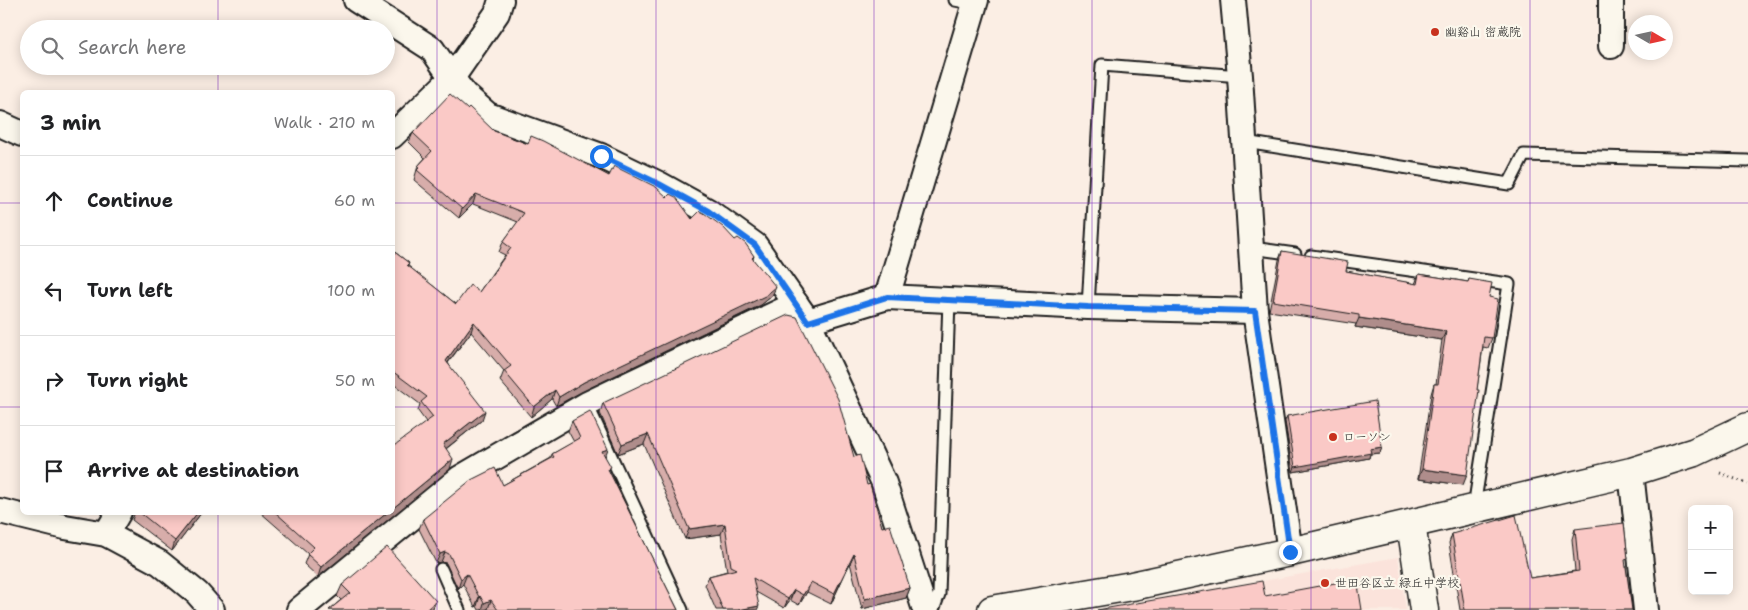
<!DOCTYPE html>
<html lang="en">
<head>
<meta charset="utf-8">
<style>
	:root { --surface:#fff; --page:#f6f6f6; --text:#202124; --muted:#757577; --line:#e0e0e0 }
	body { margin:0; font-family:"Shantell Sans","Klee One",sans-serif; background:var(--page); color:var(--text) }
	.controls { position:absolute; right:15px; bottom:15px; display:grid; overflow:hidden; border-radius:8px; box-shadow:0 2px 12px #0003 }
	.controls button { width:45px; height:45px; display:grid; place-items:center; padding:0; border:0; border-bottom:1px solid var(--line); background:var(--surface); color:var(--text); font:25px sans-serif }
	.compass { position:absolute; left:1628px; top:15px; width:45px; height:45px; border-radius:50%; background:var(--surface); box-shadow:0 2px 12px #0003; rotate:99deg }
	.stop { position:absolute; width:15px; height:15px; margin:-11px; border:4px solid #1a73e8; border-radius:50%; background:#fff }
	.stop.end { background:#1a73e8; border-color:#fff; box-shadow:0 1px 5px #0008 }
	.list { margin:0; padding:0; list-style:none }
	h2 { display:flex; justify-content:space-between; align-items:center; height:65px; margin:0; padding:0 20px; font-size:21px }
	h2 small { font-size:16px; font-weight:400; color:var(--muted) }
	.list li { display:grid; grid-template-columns:32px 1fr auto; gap:15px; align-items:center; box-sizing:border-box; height:90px; padding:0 20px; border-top:1px solid var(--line) }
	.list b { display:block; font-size:19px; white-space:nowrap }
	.list em { font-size:16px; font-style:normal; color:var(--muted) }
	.icon { flex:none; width:28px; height:28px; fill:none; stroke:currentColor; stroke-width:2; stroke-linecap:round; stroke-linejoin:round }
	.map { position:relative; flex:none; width:1748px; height:610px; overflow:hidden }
	.search { position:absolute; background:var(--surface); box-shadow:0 2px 12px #0003; left:20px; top:20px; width:375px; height:55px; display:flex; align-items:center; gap:12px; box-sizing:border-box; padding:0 18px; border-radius:28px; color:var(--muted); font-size:19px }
	.panel { position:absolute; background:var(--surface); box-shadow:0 2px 12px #0003; left:20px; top:90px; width:375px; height:425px; border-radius:8px }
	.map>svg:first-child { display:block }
	.built { fill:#fbe3db }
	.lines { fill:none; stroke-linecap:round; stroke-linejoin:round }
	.lane-casing { stroke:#1c1c1c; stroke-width:15 }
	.street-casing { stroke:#1c1c1c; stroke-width:28 }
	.secondary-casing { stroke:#1c1c1c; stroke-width:31 }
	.path { stroke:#1c1c1c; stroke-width:3; stroke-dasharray:1 4; stroke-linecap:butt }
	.lane { stroke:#fbf7ec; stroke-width:11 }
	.street { stroke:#fbf7ec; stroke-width:24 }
	.secondary { stroke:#fbf7ec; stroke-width:28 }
	.wall { fill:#d7adaa; stroke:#1c1c1c }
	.shaded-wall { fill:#af8d8b; stroke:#1c1c1c }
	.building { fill:#fac9c6; stroke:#1c1c1c }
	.route { stroke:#1a73e8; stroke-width:6 }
	.grid { fill:none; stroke:#7b2cbf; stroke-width:1; stroke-opacity:0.55 }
	.poi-dot { fill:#c8321e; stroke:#fbf7ec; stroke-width:2 }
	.labels { text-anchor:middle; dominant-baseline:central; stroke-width:4.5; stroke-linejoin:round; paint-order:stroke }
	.poi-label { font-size:12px; fill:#1c1c1c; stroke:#fbf7ec; text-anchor:start }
</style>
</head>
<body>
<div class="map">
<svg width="1748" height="610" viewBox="0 0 1748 610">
	<rect width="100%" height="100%" fill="#fbeee4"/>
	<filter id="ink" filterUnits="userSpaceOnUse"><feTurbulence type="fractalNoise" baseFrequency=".02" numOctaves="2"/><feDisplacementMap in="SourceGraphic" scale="10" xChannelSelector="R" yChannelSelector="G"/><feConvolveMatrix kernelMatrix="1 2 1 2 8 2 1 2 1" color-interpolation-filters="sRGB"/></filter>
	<g filter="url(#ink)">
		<path class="built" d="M1398,557L1406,610H1099Z"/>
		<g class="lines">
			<defs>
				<g id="lane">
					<path d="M955,0L975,4"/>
					<path d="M1245,142L1509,184L1524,155L1748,161"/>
					<path d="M1252,248L1295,254"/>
					<path d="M1311,256L1509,284L1474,507"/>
					<path d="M1088,307L1102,65L1240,76"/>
					<path d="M587,404L682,610"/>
					<path d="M441,569L459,610"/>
					<path d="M933,610L939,594L949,300"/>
				</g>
				<g id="street">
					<path d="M356,0L432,49L452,78L464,94L488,115L601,156L659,184L708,211L755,245L808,321L884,483L925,610"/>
					<path d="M1233,0L1240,76L1255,311L1290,552"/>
					<path d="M1611,0V46"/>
					<path d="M0,124L22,134"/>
					<path d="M392,136L452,78L497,13L501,0"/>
					<path d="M887,297L976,0"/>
					<path d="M808,321L887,297L1088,307L1255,311"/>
					<path d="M1631,472L1646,610"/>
					<path d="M0,511L65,527L106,534L160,563L197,593L212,610"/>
					<path d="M106,534L119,512"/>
					<path d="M299,610L460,478L587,404L796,304"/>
				</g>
				<g id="secondary">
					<path d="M1411,524L1424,610"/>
					<path d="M992,610L1132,586L1290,552L1631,472L1695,452L1748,427"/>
				</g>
			</defs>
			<use href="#lane" class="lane-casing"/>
			<use href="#street" class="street-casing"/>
			<use href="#secondary" class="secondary-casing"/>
			<path class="path" d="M1720,473L1748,484"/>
			<use href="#lane" class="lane"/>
			<use href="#street" class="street"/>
			<use href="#secondary" class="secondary"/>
		</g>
		<g class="wall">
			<path d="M467,109L494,131L609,176L667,197L692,219L735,240L754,256L753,259L772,296L761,305L581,392L556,406L552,399L531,417L500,381L504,371L471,332L448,363L482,420L446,449L450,469L318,577L304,564L308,554L260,512H392L426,422L418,411L420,404L392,383V250L409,263L408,266L456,304L479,292L505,255L499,252L503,242L518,222L473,204L459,218L414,180L418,166L425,158L409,142L413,133Z"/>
			<path d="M1282,251L1346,271L1415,284L1419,274L1468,282L1469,279L1489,297L1492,338L1488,348L1483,347L1463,485L1418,479L1431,394L1434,384H1436L1442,340L1355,327L1356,324L1269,311L1279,260Z"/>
			<path d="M603,403L854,457L867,485L882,527L910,588L906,598L862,609L850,563L831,604L807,592L799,605L790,600L784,608L756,592L757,610H716L705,585L709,576L727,571L721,534L685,539L644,444L618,454L600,413Z"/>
			<path d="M1287,416L1382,447L1380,453L1370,454L1369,458L1293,472L1285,421Z"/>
			<path d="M572,421L605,456L609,472L678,610H488V609L479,610L477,606L475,607L463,584L458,589L446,563L441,562L436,563L419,529L423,519L503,485L551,458L552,454L574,442L568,431Z"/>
			<path d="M135,512H202L172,551L132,520Z"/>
			<path d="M1575,529L1626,566L1632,610H1460L1449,543L1452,534L1530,578L1575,571L1572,539Z"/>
			<path d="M342,585L436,601L432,610H329L341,600L337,596Z"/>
		</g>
		<g class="shaded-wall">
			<path d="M476,194L473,204L459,218L462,209Z"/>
			<path d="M776,287L772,296L761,305L581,392L556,406L559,397L584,382Z"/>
			<path d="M1359,318L1446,331L1442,340L1355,327Z"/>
			<path d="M474,322L471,332L442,370L446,361Z"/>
			<path d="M555,390L552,399L531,417L534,407Z"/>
			<path d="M485,411L482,420L439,454L443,444Z"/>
			<path d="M648,434L644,444L618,454L622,444Z"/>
			<path d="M1382,447L1380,453L1370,454L1369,458L1293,472L1295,467L1370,449Z"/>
			<path d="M608,449L604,459L602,451Z"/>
			<path d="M453,459L450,469L318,577L321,567L388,512H392V509Z"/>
			<path d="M1422,469L1467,475L1463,485L1418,479Z"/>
			<path d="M198,512H202L172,551L175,541Z"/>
			<path d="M725,524L721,534L685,539L689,529Z"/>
			<path d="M445,552L441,562L436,563L440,554Z"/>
			<path d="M854,554L850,563L831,604L834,594Z"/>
			<path d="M467,574L463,584L458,589L461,579Z"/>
			<path d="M811,582L807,592L799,605L803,595Z"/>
			<path d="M910,588L906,598L862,609L865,599Z"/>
			<path d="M794,590L790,600L784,608L788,599Z"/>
			<path d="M480,596L477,606L475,607L479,597Z"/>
			<path d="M491,600L488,609L482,610L484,603Z"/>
			<path d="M436,601L432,610H426Z"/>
			<path d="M759,606L757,610H738Z"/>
		</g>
		<g class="building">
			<path d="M450,94L467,109L469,107L494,131L528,144L531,136L543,141L609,176L614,166L656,187L667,197L670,194L676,197L692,219L700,211L704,213L723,227L735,240L738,238L745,243L754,256L752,258L776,287L765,296L584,382L559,397L555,390L534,407L504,371L511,366L474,322L446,361L485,411L443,444L453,459L392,509V447L433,417L421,402L427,397L392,371V250L409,263L407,265L456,304L470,285L479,292L511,248L503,242L524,213L476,194L462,209L417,170L420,167L418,166L432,151L413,133Z"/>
			<path d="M1282,251L1348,262L1346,271L1417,284L1419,274L1468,282L1469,279L1492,283L1489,297L1498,299L1492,338L1484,337L1477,390H1479L1467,475L1422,469L1434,384H1438L1446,331L1359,318V315L1273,301Z"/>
			<path d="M788,315L797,317L838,399L854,457L860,455L867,485L870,484L882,527L890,525L910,588L865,599L854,554L834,594L811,582L803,595L794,590L788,599L753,578L759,606L738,610H723L709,576L737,569L731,566L725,524L689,529L648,434L622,444L603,403Z"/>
			<path d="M1375,401L1382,447L1370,449L1371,453L1295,467L1287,416Z"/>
			<path d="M590,411L608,449L602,451L611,467L608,469L678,610H498L491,600L484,603L480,596L479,597L467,574L461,579L449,554L445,552L440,554L423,519L471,480L495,468L503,485L554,457L552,454L580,438L572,421Z"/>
			<path d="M139,512H198L175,541Z"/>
			<path d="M275,512H388L321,567L307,554L314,547Z"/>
			<path d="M1516,515L1530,578L1579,571L1575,529L1624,523L1628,559L1625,560L1632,610H1465L1452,534Z"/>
			<path d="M387,547L436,601L426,610H329L350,593L342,585Z"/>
			<path d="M1357,579L1362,610H1097L1262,581L1265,596Z"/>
		</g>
	</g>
	<g class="lines" filter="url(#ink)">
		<path class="route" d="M601,156L659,184L708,211L755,245L808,322L887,297L1088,307L1255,311L1290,552"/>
	</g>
	<path class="grid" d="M218,0V29M437,0V610M656,0V610M874,0V610M1092,0V610M1311,0V610M1530,0V610M218,66V92M0,203H22M392,203H1748M0,407H22M392,407H1748M218,512V610"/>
	<g class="poi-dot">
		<circle cx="1435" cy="32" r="5"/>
		<circle cx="1333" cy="437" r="5"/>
		<circle cx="1325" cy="583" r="5"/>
	</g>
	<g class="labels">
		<g class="poi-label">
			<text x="1445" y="32">幽谿山 密蔵院</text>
			<text x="1343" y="437">ローソン</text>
			<text x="1335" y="583">世田谷区立 緑丘中学校</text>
		</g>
	</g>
</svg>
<div class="controls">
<button>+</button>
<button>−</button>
</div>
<svg class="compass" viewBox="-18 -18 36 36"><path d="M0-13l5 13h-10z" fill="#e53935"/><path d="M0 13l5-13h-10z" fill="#757577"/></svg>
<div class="stop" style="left:601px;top:156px"></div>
<div class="stop end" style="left:1290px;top:552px"></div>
<div class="search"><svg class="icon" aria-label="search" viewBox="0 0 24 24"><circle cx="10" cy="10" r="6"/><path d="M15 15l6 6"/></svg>Search here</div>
<section class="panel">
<h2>3 min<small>Walk · 210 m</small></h2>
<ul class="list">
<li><svg class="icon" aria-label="ahead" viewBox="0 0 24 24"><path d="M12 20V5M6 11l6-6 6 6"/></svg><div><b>Continue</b></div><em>60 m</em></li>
<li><svg class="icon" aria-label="left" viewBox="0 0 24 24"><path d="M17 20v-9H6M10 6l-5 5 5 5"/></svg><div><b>Turn left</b></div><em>100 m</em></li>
<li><svg class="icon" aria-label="right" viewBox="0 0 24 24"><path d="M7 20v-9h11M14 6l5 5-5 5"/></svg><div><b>Turn right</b></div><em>50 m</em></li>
<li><svg class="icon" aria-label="arrive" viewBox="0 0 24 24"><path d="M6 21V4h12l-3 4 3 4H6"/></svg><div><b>Arrive at destination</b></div></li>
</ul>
</section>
</div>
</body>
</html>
